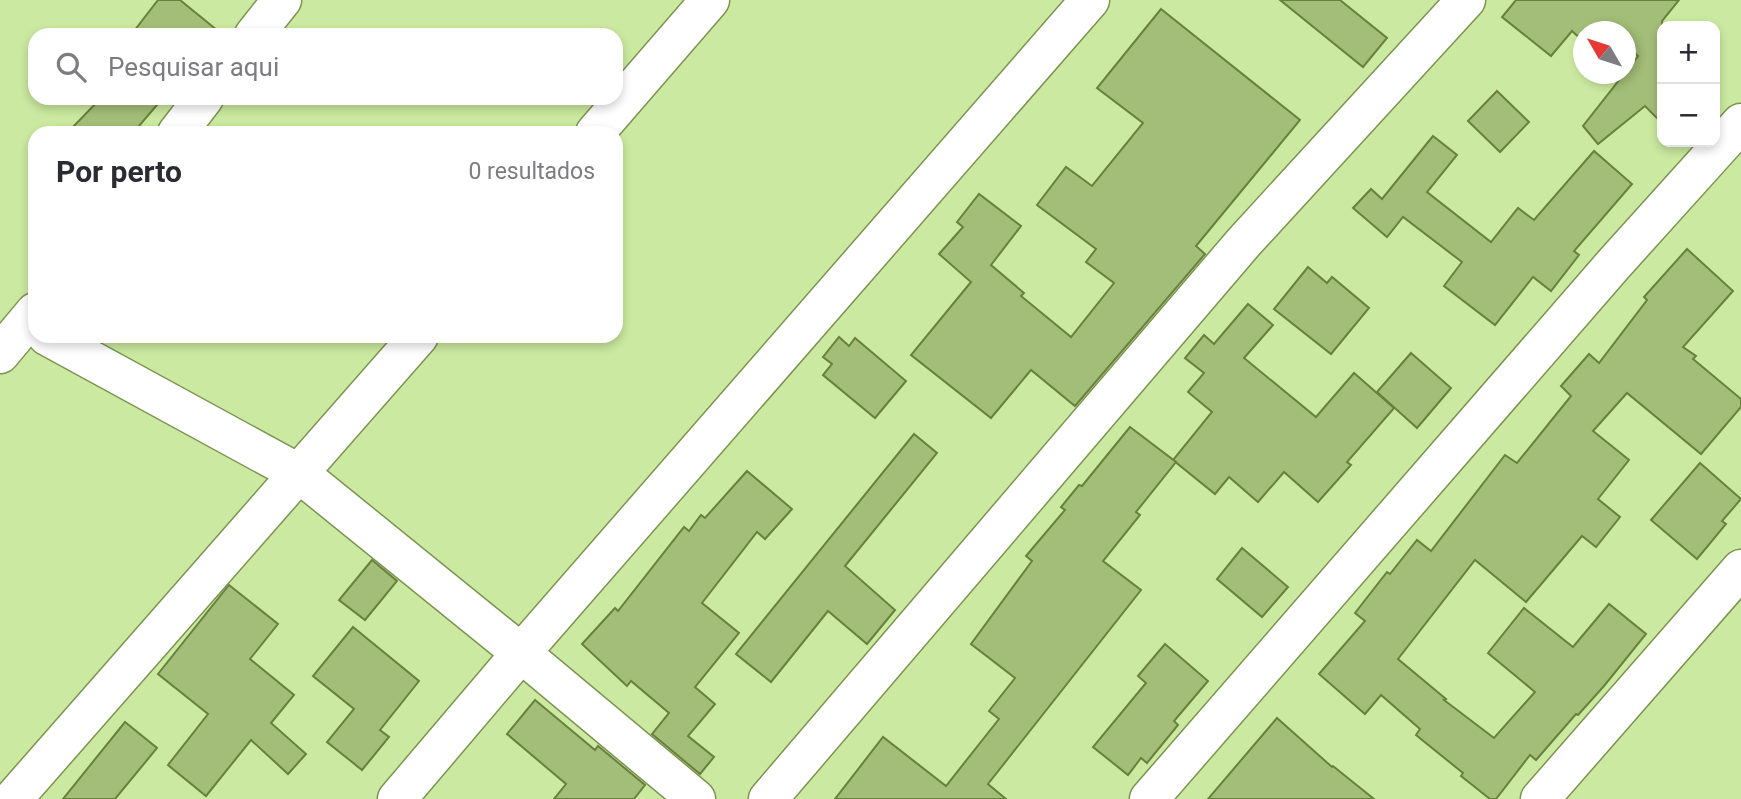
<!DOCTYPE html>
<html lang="pt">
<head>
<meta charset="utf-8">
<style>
	:root { --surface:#fff; --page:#f2f2f3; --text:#2b2b33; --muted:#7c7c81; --line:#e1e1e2 }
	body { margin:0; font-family:Roboto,sans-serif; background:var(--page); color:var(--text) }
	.controls { position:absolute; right:21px; top:21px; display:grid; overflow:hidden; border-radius:14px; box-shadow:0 4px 10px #0003 }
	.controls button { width:63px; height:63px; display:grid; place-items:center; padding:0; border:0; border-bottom:2px solid var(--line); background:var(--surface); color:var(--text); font:35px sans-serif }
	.compass { position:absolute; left:1573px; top:21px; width:63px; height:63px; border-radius:50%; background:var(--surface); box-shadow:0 4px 10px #0003; rotate:309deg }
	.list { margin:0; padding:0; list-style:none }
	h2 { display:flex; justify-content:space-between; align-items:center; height:91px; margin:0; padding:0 28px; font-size:30px }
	h2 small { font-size:23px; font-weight:400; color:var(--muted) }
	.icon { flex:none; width:38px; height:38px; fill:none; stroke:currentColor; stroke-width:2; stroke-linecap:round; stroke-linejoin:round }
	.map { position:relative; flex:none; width:1741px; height:799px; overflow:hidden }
	.search { position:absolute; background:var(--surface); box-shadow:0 4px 10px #0003; left:28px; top:28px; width:595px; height:77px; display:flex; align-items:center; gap:18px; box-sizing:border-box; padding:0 24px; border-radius:21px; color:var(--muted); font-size:26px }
	.panel { position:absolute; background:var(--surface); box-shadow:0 4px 10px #0003; left:28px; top:126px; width:595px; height:217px; border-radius:21px }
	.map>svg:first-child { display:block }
	.building { fill:#a3be78; stroke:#68813d; stroke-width:2 }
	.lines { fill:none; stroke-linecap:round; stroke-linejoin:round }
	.minor-casing { stroke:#7b9550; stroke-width:41 }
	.minor { stroke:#fff; stroke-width:38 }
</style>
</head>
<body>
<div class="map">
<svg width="1741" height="799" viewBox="0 0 1741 799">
	<rect width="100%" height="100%" fill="#cbe9a0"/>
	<g class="building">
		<path d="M158,0H180L223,35H131Z"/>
		<path d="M1280,0H1340L1387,38L1363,67Z"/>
		<path d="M1516,0H1679L1662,21V123L1645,106L1598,144L1583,126L1638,56L1626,45V32H1584V42L1572,31L1551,56L1502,17Z"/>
		<path d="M1161,9L1300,120L1196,246L1205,254L1075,406L1031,370L991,418L911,355L971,282L939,254L963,227L957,222L979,194L1021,226L991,265L1024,293L1021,296L1071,337L1114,283L1086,262L1096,249L1037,205L1066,167L1092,186L1143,123L1097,88Z"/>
		<path d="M1497,91L1529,122L1500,152L1468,121Z"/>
		<path d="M101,98H163L133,133H67Z"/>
		<path d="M1433,136L1457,155L1427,192L1491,242L1518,208L1534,220L1594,151L1632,184L1574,251L1579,255L1551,291L1533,277L1495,325L1444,286L1462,262L1403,217L1387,237L1353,208L1371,189L1382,199Z"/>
		<path d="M1687,249L1733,291L1683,347L1696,356L1693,359L1741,399V407L1701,454L1627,393L1593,431L1629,460L1598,499L1620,517L1596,547L1582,536L1526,602L1475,560L1398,659L1446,699L1444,700L1494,738L1535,692L1488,653L1524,608L1573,647L1609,604L1646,634L1604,686L1578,715L1576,714L1536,760L1530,755L1496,799H1490L1461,776L1463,773L1416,735L1420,729L1381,695L1365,714L1319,674L1365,621L1355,613L1387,572L1390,574L1417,540L1431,551L1505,455L1517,463L1571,396L1561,386L1589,354L1599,363L1647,300L1644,297Z"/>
		<path d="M1308,267L1327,283L1332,277L1369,308L1331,354L1274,309Z"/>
		<path d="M1248,304L1273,325L1244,358L1316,417L1354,373L1394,408L1347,462L1351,465L1318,502L1284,472L1258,502L1229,477L1215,494L1173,460L1212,412L1188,392L1204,373L1185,358L1204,335L1214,344Z"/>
		<path d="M839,337L849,346L855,338L906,381L875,418L823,375L832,364L823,357Z"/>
		<path d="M1411,353L1451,388L1417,428L1377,392Z"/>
		<path d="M1130,427L1176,462L1136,512L1140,515L1103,561L1141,590L988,784L1006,799H835L883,737L946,786L999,719L989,711L1015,678L971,644L1032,561L1026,556L1065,510L1061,507L1079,485L1082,486Z"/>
		<path d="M914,434L937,453L845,566L895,610L867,644L828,611L771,682L736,654Z"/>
		<path d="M1700,463L1741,499L1722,521L1726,524L1697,559L1651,520Z"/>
		<path d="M747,471L792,509L765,539L757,532L702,603L739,633L695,687L715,704L688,736L714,757L700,774L652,734L669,713L631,681L627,686L582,644L615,608L618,611L684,527L689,531L701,515L705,518Z"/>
		<path d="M1242,548L1288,587L1262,617L1217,579Z"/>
		<path d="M372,560L397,581L365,620L339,600Z"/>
		<path d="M229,585L278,624L250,659L294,695L271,723L306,754L288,774L251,740L206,796L168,765L208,714L158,674Z"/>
		<path d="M353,627L419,681L380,730L389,737L362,770L327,742L354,709L313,676Z"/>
		<path d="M1165,644L1208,681L1174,721L1178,725L1147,763L1141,758L1128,775L1093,747L1146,683L1138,676Z"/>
		<path d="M535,700L595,750L598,746L645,785L634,799H554L566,784L507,734Z"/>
		<path d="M1277,718L1332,767L1333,766L1374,799H1208Z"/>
		<path d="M125,722L157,748L115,799H63Z"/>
	</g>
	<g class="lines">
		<defs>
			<g id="minor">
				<path d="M254,35L282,0"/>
				<path d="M177,133L204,98"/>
				<path d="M595,133L710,0"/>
				<path d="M47,336L300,474L521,653L696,799"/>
				<path d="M0,354L35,312"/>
				<path d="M13,799L419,336"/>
				<path d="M397,799L521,653L1090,0"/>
				<path d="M768,799L1244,242L1466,0"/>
				<path d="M1149,799L1613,265L1741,123"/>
				<path d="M1540,799L1741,569"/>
			</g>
		</defs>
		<use href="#minor" class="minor-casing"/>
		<use href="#minor" class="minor"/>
	</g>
</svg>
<div class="controls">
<button>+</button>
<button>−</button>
</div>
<svg class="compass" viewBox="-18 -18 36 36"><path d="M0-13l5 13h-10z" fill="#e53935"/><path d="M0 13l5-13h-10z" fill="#7c7c81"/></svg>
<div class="search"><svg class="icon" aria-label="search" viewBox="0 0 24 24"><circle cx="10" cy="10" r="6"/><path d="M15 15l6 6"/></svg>Pesquisar aqui</div>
<section class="panel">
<h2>Por perto<small>0 resultados</small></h2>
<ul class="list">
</ul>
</section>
</div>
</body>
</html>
